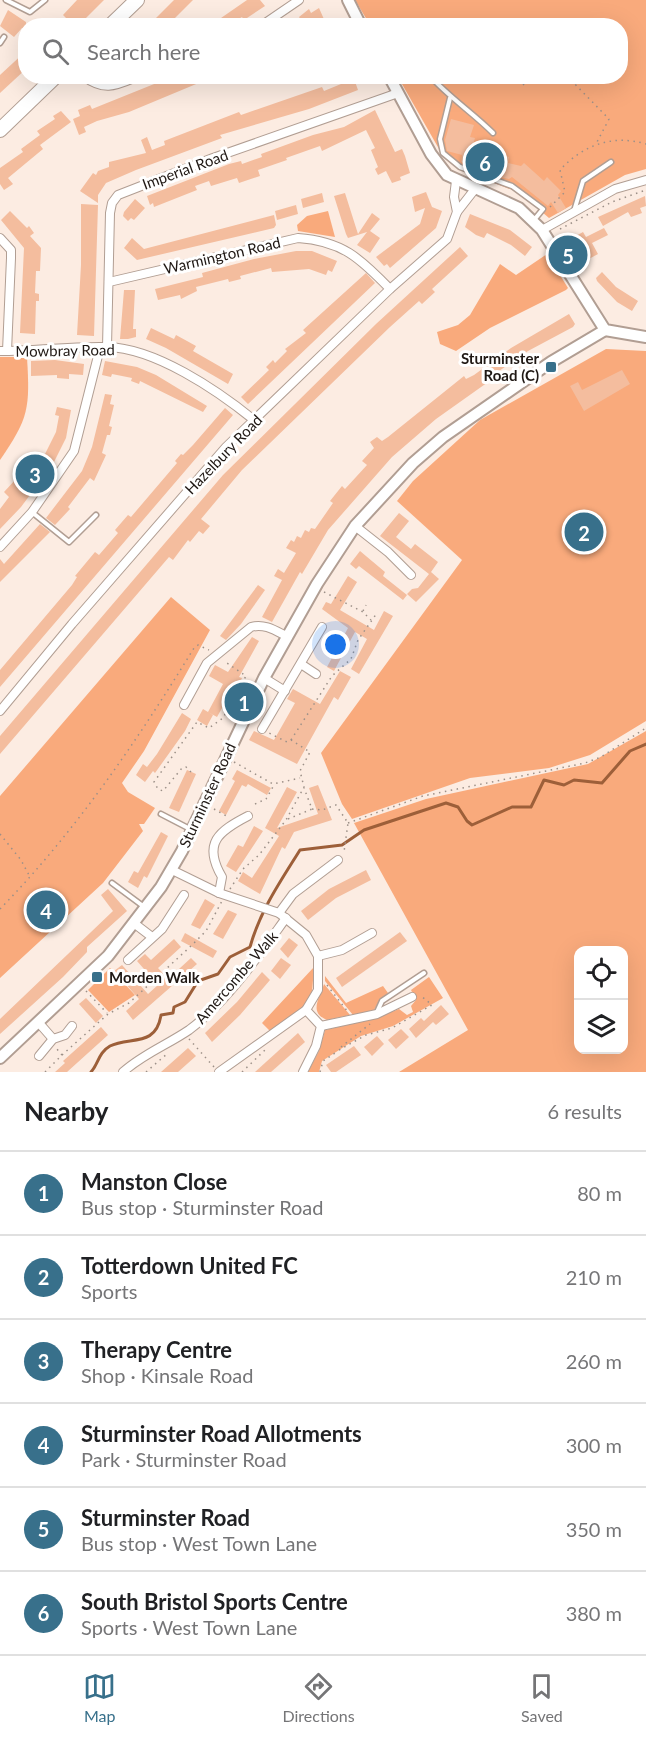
<!DOCTYPE html>
<html lang="en">
<head>
<meta charset="utf-8">
<style>
	:root { --surface:#fff; --page:#f2f2f2; --text:#202124; --muted:#757577; --line:#e0e0e0; --accent:#38708b }
	body { margin:0; font-family:Lato,sans-serif; background:var(--page); color:var(--text) }
	.controls { position:absolute; right:18px; bottom:18px; display:grid; overflow:hidden; border-radius:12px; box-shadow:0 6px 24px #0002 }
	.controls button { width:54px; height:54px; display:grid; place-items:center; padding:0; border:0; border-bottom:2px solid var(--line); background:var(--surface); color:var(--text); font:30px sans-serif }
	.you { position:absolute; left:336px; top:645px; width:21px; height:21px; margin:-15px; border:4px solid #fff; border-radius:50%; background:#1a73e8; box-shadow:0 0 0 9px #1a73e833 }
	.badge { display:grid; place-items:center; width:39px; height:39px; border-radius:50%; background:var(--accent); color:#fff; font-size:20px; font-weight:700 }
	.pin { position:absolute; translate:-50% -50%; border:3px solid #fff; box-shadow:0 2px 6px #0006 }
	.list { margin:0; padding:0; list-style:none }
	h2 { display:flex; justify-content:space-between; align-items:center; height:78px; margin:0; padding:0 24px; font-size:26px }
	h2 small { font-size:20px; font-weight:400; color:var(--muted) }
	.list li { display:grid; grid-template-columns:39px 1fr auto; gap:18px; align-items:center; box-sizing:border-box; height:84px; padding:0 24px; border-top:2px solid var(--line) }
	.list b { display:block; font-size:22px; white-space:nowrap }
	.list p { margin:0; font-size:20px; white-space:nowrap; color:var(--muted) }
	.list em { font-size:20px; font-style:normal; color:var(--muted) }
	.icon { flex:none; width:33px; height:33px; fill:none; stroke:currentColor; stroke-width:2; stroke-linecap:round; stroke-linejoin:round }
	.map { position:relative; flex:none; width:646px; height:1072px; overflow:hidden }
	.search { position:absolute; background:var(--surface); box-shadow:0 6px 24px #0002; left:18px; right:18px; top:18px; height:66px; display:flex; align-items:center; gap:15px; box-sizing:border-box; padding:0 21px; border-radius:24px; color:var(--muted); font-size:22px }
	.sheet { height:582px; background:var(--surface) }
	nav { display:flex; justify-content:space-around; align-items:center; box-sizing:border-box; height:84px; border-top:2px solid var(--line); background:var(--surface); font-size:16px; color:var(--muted) }
	nav a { display:grid; justify-items:center; gap:3px }
	nav .on { color:var(--accent) }
	.map>svg:first-child { display:block }
	.green { fill:#f9aa7c; fill-rule:evenodd }
	.lines { fill:none; stroke-linecap:round; stroke-linejoin:round }
	.stream { stroke:#9d5f39; stroke-width:3 }
	.building { fill:#f4bd9e }
	.lane-casing { stroke:#b19e93; stroke-width:7 }
	.street-casing { stroke:#b19e93; stroke-width:10 }
	.secondary-casing { stroke:#b19e93; stroke-width:14 }
	.highway-casing { stroke:#b19e93; stroke-width:16 }
	.path { stroke:#9c9088; stroke-width:1.5; stroke-dasharray:1.5 4.5; stroke-linecap:butt }
	.lane { stroke:#fff; stroke-width:4 }
	.street { stroke:#fff; stroke-width:8 }
	.secondary { stroke:#fff; stroke-width:10 }
	.highway { stroke:#fff; stroke-width:14 }
	.poi-dot { fill:#38708b; stroke:#fff; stroke-width:2 }
	.labels { text-anchor:middle; dominant-baseline:central; stroke-width:6; stroke-linejoin:round; paint-order:stroke }
	.street-label { font-size:15px; fill:#1f1814; stroke:#fff }
	.poi-label { font-size:15px; font-weight:bold; fill:#1f1814; stroke:#fff; text-anchor:end }
</style>
</head>
<body>
<div class="map">
<svg width="646" height="1072" viewBox="0 0 646 1072">
	<rect width="100%" height="100%" fill="#fcece2"/>
	<g class="green">
		<path d="M355,0H646V169L625,175L549,218L520,193L458,169L443,156L398,77L620,76V26L370,25Z"/>
		<path d="M328,211L335,237L298,231L297,225L307,216Z"/>
		<path d="M547,254L568,288L566,290L490,328L456,351L440,344L437,332L458,325L470,315L500,264L516,275Z"/>
		<path d="M606,349L646,351V721L590,755L549,768L470,778L352,819L342,804L321,753L462,560L397,501L413,481L480,420Z"/>
		<path d="M0,357H27C30,408 29,418 0,460Z"/>
		<path d="M171,597L210,630L144,751L122,783L128,792L155,808L144,824H139L143,831L103,883L0,978V796Z"/>
		<path d="M646,731V1072H399L468,1030L354,823L426,799L588,764ZM578,951H624V1050H578Z"/>
		<path d="M314,967L312,993L304,1006L305,1008L271,1032L262,1023Z"/>
		<path d="M110,968L135,995L109,1012L88,990Z"/>
		<path d="M325,976L346,1003L383,986L388,993L379,1001L374,1010L353,1015L325,981Z"/>
		<path d="M429,977L443,998L393,1026L361,1036L322,1061L319,1072H308L319,1051L325,1030L376,1018L399,1009L407,1015L413,1012L411,1006L416,1000L411,990Z"/>
		<path d="M324,984L350,1015L327,1020C308,1012 320,998 324,984Z"/>
	</g>
	<g class="lines">
		<path class="stream" d="M91,1072C99,1063 98,1053 110,1046C129,1036 156,1048 161,1015L173,1013L174,1007L185,1002L198,981L218,974L230,957L250,947C260,911 280,882 300,850L342,845L364,830L446,803L458,807L467,821L472,825L512,807H531L544,780L564,785L574,780L602,783L630,751L646,744"/>
	</g>
	<g class="building">
		<path d="M77,0H104L78,26H60L67,19L63,15Z"/>
		<path d="M174,0H193L171,22L176,26H148Z"/>
		<path d="M247,0H260L265,6L244,20L242,17L227,26L221,18Z"/>
		<path d="M319,8L327,26H305L299,17L309,9L311,13Z"/>
		<path d="M8,10L26,22V31L22,28L14,37L0,26Z"/>
		<path d="M26,51V69L0,93V75Z"/>
		<path d="M174,76L213,77L129,112L97,121L84,127L86,132L79,135L73,119L80,116L78,110L90,105L92,109Z"/>
		<path d="M338,76H353L358,90L309,109L220,135L222,138L136,170L106,183L98,195V203L80,191L93,173L96,175L98,171L109,167V162L146,153L141,140L147,137L152,150L165,145L164,141L239,112L241,115L322,87L324,91L341,84Z"/>
		<path d="M375,110L395,152L402,149L405,156L410,173L400,177L401,180L392,183L386,171L378,175L375,169L378,167L371,150L375,148L366,130L322,151L320,146L286,158L287,160L258,170L260,176L239,183L237,178L211,186L209,181L195,186L197,190L154,207L153,203L150,205L147,196L229,164L241,161L242,164L262,157L261,154L313,135L344,127Z"/>
		<path d="M61,111L71,122L40,145L43,149L8,178L13,184L4,190L0,184V168L23,152L21,149L40,135L37,131L55,119L53,116Z"/>
		<path d="M451,119L474,125L470,137L475,138L473,145L499,150L498,154L509,157L508,163L521,166L524,163L544,181L547,177L561,191L558,195L566,208L558,213L551,202L548,206L512,177L509,179L495,176L461,162L462,155L447,151L445,140Z"/>
		<path d="M426,192L432,207L442,211L436,228L390,268L387,264L384,266L376,257L420,224L425,208L415,212L412,197Z"/>
		<path d="M322,193L324,202L303,208L301,199Z"/>
		<path d="M345,193L358,234L372,213L380,219L370,231L380,238L370,253L357,245L367,232L348,238L346,234L334,196Z"/>
		<path d="M645,196L646,206L640,208L642,213L631,217L628,212L603,226L598,217Z"/>
		<path d="M135,199L145,208L134,220L131,218L128,221L123,216L124,212Z"/>
		<path d="M81,204L98,205L94,336L77,335L81,265Z"/>
		<path d="M296,205L298,214L277,220L275,211Z"/>
		<path d="M10,211L27,228L29,226L34,233L30,236L41,248L40,271H36L35,293L39,294V301H36L35,334L20,333L24,248L1,220Z"/>
		<path d="M470,214L510,230L532,247L525,256L511,245L487,233L484,238L476,235L465,227Z"/>
		<path d="M274,215L276,225L274,228L137,260L124,248L132,238L144,249Z"/>
		<path d="M604,228L608,235L592,243L598,254L587,260L574,237L583,232L586,237Z"/>
		<path d="M460,247L468,256L432,289L435,292L422,304L419,301L390,327L242,470L201,519L210,526L203,534L199,531L190,542L188,540L173,560L169,557L0,754V736L223,475L376,324Z"/>
		<path d="M296,251H312L337,261L332,272L328,270L326,275L309,269L272,272L271,268L240,276L241,279L229,282L228,279L196,287L197,291L181,299L180,295L158,300L155,289L203,277L202,273L254,259Z"/>
		<path d="M602,272L616,287L638,301L632,311L617,302L597,281L596,278Z"/>
		<path d="M366,273L375,283L248,404L241,397L269,370L266,367L273,360L275,363L287,351L285,349L306,333L303,330Z"/>
		<path d="M124,290H135L133,329H136V337L128,339H120Z"/>
		<path d="M569,314L575,324L573,327L528,351L499,371L498,375L436,419L392,457L328,530L302,574L300,572L272,622L262,617L282,580L274,576L278,569L284,573L296,553L286,548L291,540L294,542L297,536L301,538L305,530L309,532L311,528L315,529L333,503L330,501L342,486L345,489L367,465L362,461L374,448L370,442L377,437L382,441L388,437L464,376L466,379L474,375L511,348Z"/>
		<path d="M151,328L174,339L176,335L187,341L196,346L193,351L233,374L228,384L166,348L146,339Z"/>
		<path d="M55,360L84,364L83,375L69,374V379L57,378V375L31,376V361Z"/>
		<path d="M105,361L137,367L156,375L207,406L203,412L140,381L139,384L131,381L132,378L112,374L111,377L102,375Z"/>
		<path d="M622,370L630,384L584,411L570,386L578,382L582,390Z"/>
		<path d="M105,394L112,395L110,404L114,405L109,426L112,427L110,435H107L102,453L106,455L94,481L90,478L68,507L70,509L55,525L46,518L82,471L92,447Z"/>
		<path d="M57,407L71,410L66,438L53,464L21,507L0,529V509L9,497L4,492L29,465L34,470L43,458L56,432L59,416L55,415Z"/>
		<path d="M225,408L233,415L0,687V670L72,585L77,577L75,576L95,552L99,555L118,533L115,530L128,515L131,517L177,463L175,461L181,454L183,455L193,445Z"/>
		<path d="M399,513L409,521L396,537L411,549L415,544L438,562L431,572L439,579L416,602L407,594L412,589L418,588L429,574L380,536Z"/>
		<path d="M40,524L50,532L0,582V559L4,564Z"/>
		<path d="M360,551L385,572L383,576L407,595L403,600L359,566L356,569L350,564Z"/>
		<path d="M348,576L357,582L340,610L374,630L384,611L393,616L359,674L351,669L367,639L355,632L334,671L327,667L348,628L322,609L326,602L331,604Z"/>
		<path d="M258,585L265,590L241,624L226,640L220,636Z"/>
		<path d="M252,637L259,641L239,677L242,678L238,687L235,685L217,717L208,712L213,715L207,726L197,720L203,709L208,712L223,684L209,676L215,665L228,672Z"/>
		<path d="M340,671L351,677L338,700L334,697L297,764L249,740L254,731L274,740L295,703L287,699L293,689L320,704Z"/>
		<path d="M182,713L191,719L185,731L155,773L153,771L145,782L136,775L143,764L147,767L157,754Z"/>
		<path d="M187,770L196,774L179,812L169,808Z"/>
		<path d="M237,770L271,788L267,795L248,784L246,787L242,785L226,815L219,811L235,781L232,779Z"/>
		<path d="M318,785L332,820L294,832L285,849L282,847L260,894L238,881L243,872L252,878L279,836L265,828L287,787L297,792L277,828L318,814L309,788Z"/>
		<path d="M254,826L263,831L236,872L226,866L238,845L243,847Z"/>
		<path d="M161,832L168,836L147,878L144,876L138,888L128,882L134,871L138,873Z"/>
		<path d="M366,870L371,880L336,898L308,920L301,911L329,889Z"/>
		<path d="M108,889L127,911L87,947V952L63,977L0,1034V1019L113,911L101,895Z"/>
		<path d="M205,899L215,905L200,929L191,925Z"/>
		<path d="M228,910L237,914L223,939L213,934Z"/>
		<path d="M400,932L407,941L342,987L336,978Z"/>
		<path d="M185,933L217,951L213,958L181,941Z"/>
		<path d="M289,938L298,945L288,958L280,949Z"/>
		<path d="M174,939L181,947L158,968L168,979L191,958L197,964L133,1020L126,1011L139,999L114,971L122,965L148,994L158,985L137,961L145,954L151,960Z"/>
		<path d="M281,958L291,965L280,979L271,971Z"/>
		<path d="M262,972L270,980L240,1015L212,1042L205,1033L237,1002Z"/>
		<path d="M86,998L103,1016L96,1023L79,1004Z"/>
		<path d="M441,1005L449,1014L436,1025L433,1022L416,1038L409,1029L421,1018L424,1021Z"/>
		<path d="M101,1027L108,1035L67,1072H55L65,1063L63,1061Z"/>
		<path d="M401,1029L409,1037L396,1049L388,1040Z"/>
		<path d="M298,1033L305,1042L271,1072H255Z"/>
		<path d="M377,1036L384,1044L372,1056L364,1047Z"/>
		<path d="M354,1046L361,1055L336,1072H331L326,1065Z"/>
		<path d="M188,1048L196,1056L178,1072H161Z"/>
	</g>
	<g class="lines">
		<defs>
			<g id="lane">
				<path d="M6,0L30,12L45,0"/>
				<path d="M0,43L4,37"/>
				<path d="M430,76C450,98 473,113 493,133"/>
				<path d="M450,98L440,139L443,153L460,167L512,186L543,209L534,220"/>
				<path d="M574,211L583,181L611,162"/>
				<path d="M33,513L69,542L96,515"/>
				<path d="M161,814L190,829"/>
				<path d="M112,883L143,906"/>
				<path d="M377,1012L382,1001L424,973"/>
			</g>
			<g id="street">
				<path d="M261,26L299,0"/>
				<path d="M83,76C105,92 115,86 139,76"/>
				<path d="M457,212L475,189"/>
				<path d="M542,230L615,189L646,180"/>
				<path d="M0,238L11,250V258L7,351"/>
				<path d="M109,282L298,238C342,241 360,258 390,289"/>
				<path d="M107,347L110,213L112,203L118,195L213,158L398,93"/>
				<path d="M0,351C35,351 71,346 107,347C155,348 217,390 254,420"/>
				<path d="M355,526L388,552L411,575"/>
				<path d="M0,547L32,512L74,451L100,348"/>
				<path d="M301,664L316,674"/>
				<path d="M264,678L285,691"/>
				<path d="M184,705L207,663L251,627C265,623 276,631 288,637"/>
				<path d="M0,711L72,624L226,447L390,289L447,239L457,212L454,197L456,181"/>
				<path d="M262,729L322,627"/>
				<path d="M172,870L219,893L279,913L306,935L318,956V990L306,1010L219,1072"/>
				<path d="M219,893L222,877C202,843 219,831 248,816"/>
				<path d="M279,913L293,894L338,860"/>
				<path d="M135,924L152,937"/>
				<path d="M318,956L342,950L372,933"/>
				<path d="M128,960L162,929L184,895"/>
				<path d="M39,1023L53,1039"/>
				<path d="M321,1026L377,1014L412,997"/>
				<path d="M39,1056L53,1039L65,1035L72,1026"/>
				<path d="M123,1072C143,1054 167,1045 189,1030C226,1003 259,955 286,918"/>
				<path d="M303,1072L316,1046L321,1026L306,1010"/>
			</g>
			<g id="secondary">
				<path d="M348,0L361,26"/>
				<path d="M389,76L431,154L447,175L519,208L542,230L605,330L646,337"/>
				<path d="M0,1058L108,956L161,887L182,851L264,678L317,584L355,526L413,463L443,437L551,362L605,330"/>
			</g>
			<g id="highway">
				<path d="M110,26L137,0"/>
				<path d="M0,130L56,76"/>
			</g>
		</defs>
		<use href="#lane" class="lane-casing"/>
		<use href="#street" class="street-casing"/>
		<use href="#secondary" class="secondary-casing"/>
		<use href="#highway" class="highway-casing"/>
		<g class="path">
			<path d="M521,20L525,26"/>
			<path d="M514,26L521,18"/>
			<path d="M567,76L609,119L596,144"/>
			<path d="M523,85L533,76"/>
			<path d="M550,207L565,192L560,170C583,145 613,134 646,144"/>
			<path d="M560,229L612,202L646,190"/>
			<path d="M324,592L363,612L371,620"/>
			<path d="M363,611L366,605"/>
			<path d="M291,740L332,676L351,659L358,640L377,613"/>
			<path d="M234,762L273,784L300,778"/>
			<path d="M191,772L186,767L182,768L163,791L158,789L154,782L197,722L209,728L223,718L246,676L224,661"/>
			<path d="M255,804L266,799L274,785"/>
			<path d="M214,809L228,817"/>
			<path d="M312,809L322,810L336,805L348,823L344,852"/>
			<path d="M288,819L312,809L304,788"/>
			<path d="M348,823L423,796L585,763L601,757L646,728"/>
			<path d="M0,834L21,860L30,877"/>
			<path d="M230,889L243,869L259,855L286,820L304,787L300,771L310,752L291,740L287,742L269,733"/>
			<path d="M0,909C76,831 137,741 194,648L198,645L209,650"/>
			<path d="M327,985L348,1012"/>
			<path d="M86,991L107,1013"/>
			<path d="M189,1039L214,1067"/>
			<path d="M341,1047L370,1024"/>
			<path d="M339,1050L366,1035L392,1028L432,1005L420,995"/>
			<path d="M62,1055L108,1014L129,1003L191,946L206,931L222,901"/>
			<path d="M45,1072L62,1055L56,1048"/>
			<path d="M146,1072L168,1053"/>
			<path d="M242,1072L265,1050"/>
			<path d="M320,1072L323,1061L338,1051"/>
		</g>
		<use href="#lane" class="lane"/>
		<use href="#street" class="street"/>
		<use href="#secondary" class="secondary"/>
		<use href="#highway" class="highway"/>
	</g>
	<g class="poi-dot">
		<rect x="545" y="361" width="12" height="12" rx="3"/>
		<rect x="91" y="971" width="12" height="12" rx="3"/>
	</g>
	<g class="labels">
		<g class="street-label">
			<text transform="translate(185 169) rotate(-20)">Imperial Road</text>
			<text transform="translate(222 255) rotate(-13)">Warmington Road</text>
			<text transform="translate(65 350) rotate(-1)">Mowbray Road</text>
			<text transform="translate(223 454) rotate(-46)">Hazelbury Road</text>
			<text transform="translate(207 795) rotate(-65)">Sturminster Road</text>
			<text transform="translate(236 977) rotate(-49)">Amercombe Walk</text>
		</g>
		<g class="poi-label">
			<text x="539" y="358">Sturminster<tspan x="539" dy="17">Road (C)</tspan></text>
			<text x="109" y="977" text-anchor="start">Morden Walk</text>
		</g>
	</g>
</svg>
<div class="controls">
<button><svg class="icon" aria-label="locate" viewBox="0 0 24 24"><circle cx="12" cy="12" r="6"/><path d="M12 2v4M12 18v4M2 12h4M18 12h4"/></svg></button>
<button><svg class="icon" aria-label="layers" viewBox="0 0 24 24"><path d="M12 4l9 5-9 5-9-5zM3 14l9 5 9-5"/></svg></button>
</div>
<div class="you"></div>
<div class="pin badge" style="left:244px;top:702px">1</div>
<div class="pin badge" style="left:584px;top:532px">2</div>
<div class="pin badge" style="left:35px;top:474px">3</div>
<div class="pin badge" style="left:46px;top:910px">4</div>
<div class="pin badge" style="left:568px;top:255px">5</div>
<div class="pin badge" style="left:485px;top:162px">6</div>
<div class="search"><svg class="icon" aria-label="search" viewBox="0 0 24 24"><circle cx="10" cy="10" r="6"/><path d="M15 15l6 6"/></svg>Search here</div>
</div>
<section class="sheet">
<h2>Nearby<small>6 results</small></h2>
<ul class="list">
<li><span class="badge">1</span><div><b>Manston Close</b><p>Bus stop · Sturminster Road</p></div><em>80 m</em></li>
<li><span class="badge">2</span><div><b>Totterdown United FC</b><p>Sports</p></div><em>210 m</em></li>
<li><span class="badge">3</span><div><b>Therapy Centre</b><p>Shop · Kinsale Road</p></div><em>260 m</em></li>
<li><span class="badge">4</span><div><b>Sturminster Road Allotments</b><p>Park · Sturminster Road</p></div><em>300 m</em></li>
<li><span class="badge">5</span><div><b>Sturminster Road</b><p>Bus stop · West Town Lane</p></div><em>350 m</em></li>
<li><span class="badge">6</span><div><b>South Bristol Sports Centre</b><p>Sports · West Town Lane</p></div><em>380 m</em></li>
</ul>
</section>
<nav>
<a class="on"><svg class="icon" aria-label="map" viewBox="0 0 24 24"><path d="M3 6l6-2 6 2 6-2v14l-6 2-6-2-6 2zM9 4v14M15 6v14"/></svg>Map</a>
<a><svg class="icon" aria-label="directions" viewBox="0 0 24 24"><path d="M12 3l9 9-9 9-9-9zM9 14v-3h6M13 9l2 2-2 2"/></svg>Directions</a>
<a><svg class="icon" aria-label="saved" viewBox="0 0 24 24"><path d="M7 4h10v16l-5-4-5 4z"/></svg>Saved</a>
</nav>
</body>
</html>
